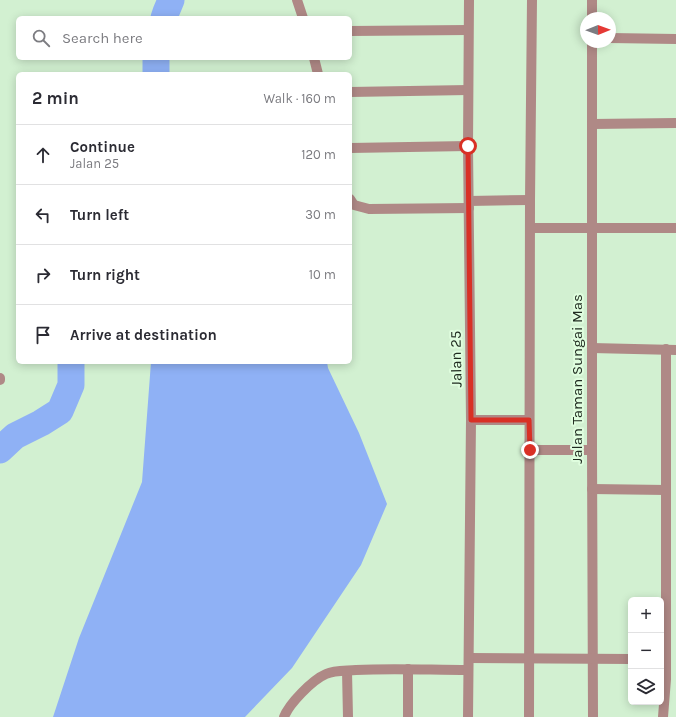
<!DOCTYPE html>
<html lang="en">
<head>
<meta charset="utf-8">
<style>
	:root { --surface:#fff; --page:#f7f7f7; --text:#2b2b33; --muted:#7c7c81; --line:#e1e1e2 }
	body { margin:0; font-family:Karla,sans-serif; background:var(--page); color:var(--text) }
	.controls { position:absolute; right:12px; bottom:12px; display:grid; overflow:hidden; border-radius:6px; box-shadow:0 2px 10px #0003 }
	.controls button { width:36px; height:36px; display:grid; place-items:center; padding:0; border:0; border-bottom:1px solid var(--line); background:var(--surface); color:var(--text); font:20px sans-serif }
	.compass { position:absolute; left:580px; top:12px; width:36px; height:36px; border-radius:50%; background:var(--surface); box-shadow:0 2px 10px #0003; rotate:89deg }
	.stop { position:absolute; width:12px; height:12px; margin:-9px; border:3px solid #d93025; border-radius:50%; background:#fff }
	.stop.end { background:#d93025; border-color:#fff; box-shadow:0 1px 4px #0008 }
	.list { margin:0; padding:0; list-style:none }
	h2 { display:flex; justify-content:space-between; align-items:center; height:52px; margin:0; padding:0 16px; font-size:17px }
	h2 small { font-size:13px; font-weight:400; color:var(--muted) }
	.list li { display:grid; grid-template-columns:26px 1fr auto; gap:12px; align-items:center; box-sizing:border-box; height:60px; padding:0 16px; border-top:1px solid var(--line) }
	.list b { display:block; font-size:15px; white-space:nowrap }
	.list p { margin:0; font-size:13px; white-space:nowrap; color:var(--muted) }
	.list em { font-size:13px; font-style:normal; color:var(--muted) }
	.icon { flex:none; width:22px; height:22px; fill:none; stroke:currentColor; stroke-width:2; stroke-linecap:round; stroke-linejoin:round }
	.map { position:relative; flex:none; width:676px; height:717px; overflow:hidden }
	.search { position:absolute; background:var(--surface); box-shadow:0 2px 10px #0003; left:16px; top:16px; width:336px; height:44px; display:flex; align-items:center; gap:10px; box-sizing:border-box; padding:0 14px; border-radius:6px; color:var(--muted); font-size:15px }
	.panel { position:absolute; background:var(--surface); box-shadow:0 2px 10px #0003; left:16px; top:72px; width:336px; height:292px; border-radius:6px }
	.map>svg:first-child { display:block }
	.water { fill:#8fb1f5 }
	.lines { fill:none; stroke-linecap:round; stroke-linejoin:round }
	.river { stroke:#8fb1f5; stroke-width:27 }
	.minor { stroke:#af8986; stroke-width:10 }
	.route { stroke:#d93025; stroke-width:5 }
	.labels { text-anchor:middle; dominant-baseline:central; stroke-width:4; stroke-linejoin:round; paint-order:stroke }
	.street-label { font-size:15px; fill:#202c20; stroke:#dffdde }
</style>
</head>
<body>
<div class="map">
<svg width="676" height="717" viewBox="0 0 676 717">
	<rect width="100%" height="100%" fill="#d2f0d1"/>
	<path class="water" d="M151,362H327L328,368L359,433L387,504L361,565L292,668L245,717H53L79,638L142,482Z"/>
	<g class="lines">
		<g class="river">
			<path d="M164,18L166,12L171,0"/>
			<path d="M156,58V74"/>
			<path d="M0,450L15,436L41,423L60,411L71,385V362"/>
		</g>
		<g class="minor">
			<path d="M297,0L303,18"/>
			<path d="M592,18V0"/>
			<path d="M350,31L468,30"/>
			<path d="M610,38L676,39"/>
			<path d="M592,42V450L593,717"/>
			<path d="M314,58L318,74"/>
			<path d="M350,92L468,90"/>
			<path d="M592,124L676,123"/>
			<path d="M350,148L468,146"/>
			<path d="M350,199L354,205L369,209L469,208"/>
			<path d="M469,201L530,200"/>
			<path d="M530,228H676"/>
			<path d="M592,348L676,350"/>
			<path d="M0,378V380"/>
			<path d="M471,420H529"/>
			<path d="M530,450H592"/>
			<path d="M592,489L666,490"/>
			<path d="M469,658L631,659"/>
			<path d="M408,669V717"/>
			<path d="M347,671L348,717"/>
			<path d="M284,717C289,704 312,680 326,674C335,670 346,671 356,670C393,668 431,670 468,670"/>
			<path d="M468,717L471,420L468,146L469,0"/>
			<path d="M529,717L530,200L532,0"/>
			<path d="M663,717L666,679V349"/>
		</g>
	</g>
	<g class="lines">
		<path class="route" d="M468,146L471,420H529L530,450"/>
	</g>
	<g class="labels">
		<g class="street-label">
			<text transform="translate(456 359) rotate(-91)">Jalan 25</text>
			<text transform="translate(577 379) rotate(-90)">Jalan Taman Sungai Mas</text>
		</g>
	</g>
</svg>
<div class="controls">
<button>+</button>
<button>−</button>
<button><svg class="icon" aria-label="layers" viewBox="0 0 24 24"><path d="M12 4l9 5-9 5-9-5zM3 14l9 5 9-5"/></svg></button>
</div>
<svg class="compass" viewBox="-18 -18 36 36"><path d="M0-13l5 13h-10z" fill="#e53935"/><path d="M0 13l5-13h-10z" fill="#7c7c81"/></svg>
<div class="stop" style="left:468px;top:146px"></div>
<div class="stop end" style="left:530px;top:450px"></div>
<div class="search"><svg class="icon" aria-label="search" viewBox="0 0 24 24"><circle cx="10" cy="10" r="6"/><path d="M15 15l6 6"/></svg>Search here</div>
<section class="panel">
<h2>2 min<small>Walk · 160 m</small></h2>
<ul class="list">
<li><svg class="icon" aria-label="ahead" viewBox="0 0 24 24"><path d="M12 20V5M6 11l6-6 6 6"/></svg><div><b>Continue</b><p>Jalan 25</p></div><em>120 m</em></li>
<li><svg class="icon" aria-label="left" viewBox="0 0 24 24"><path d="M17 20v-9H6M10 6l-5 5 5 5"/></svg><div><b>Turn left</b></div><em>30 m</em></li>
<li><svg class="icon" aria-label="right" viewBox="0 0 24 24"><path d="M7 20v-9h11M14 6l5 5-5 5"/></svg><div><b>Turn right</b></div><em>10 m</em></li>
<li><svg class="icon" aria-label="arrive" viewBox="0 0 24 24"><path d="M6 21V4h12l-3 4 3 4H6"/></svg><div><b>Arrive at destination</b></div></li>
</ul>
</section>
</div>
</body>
</html>
